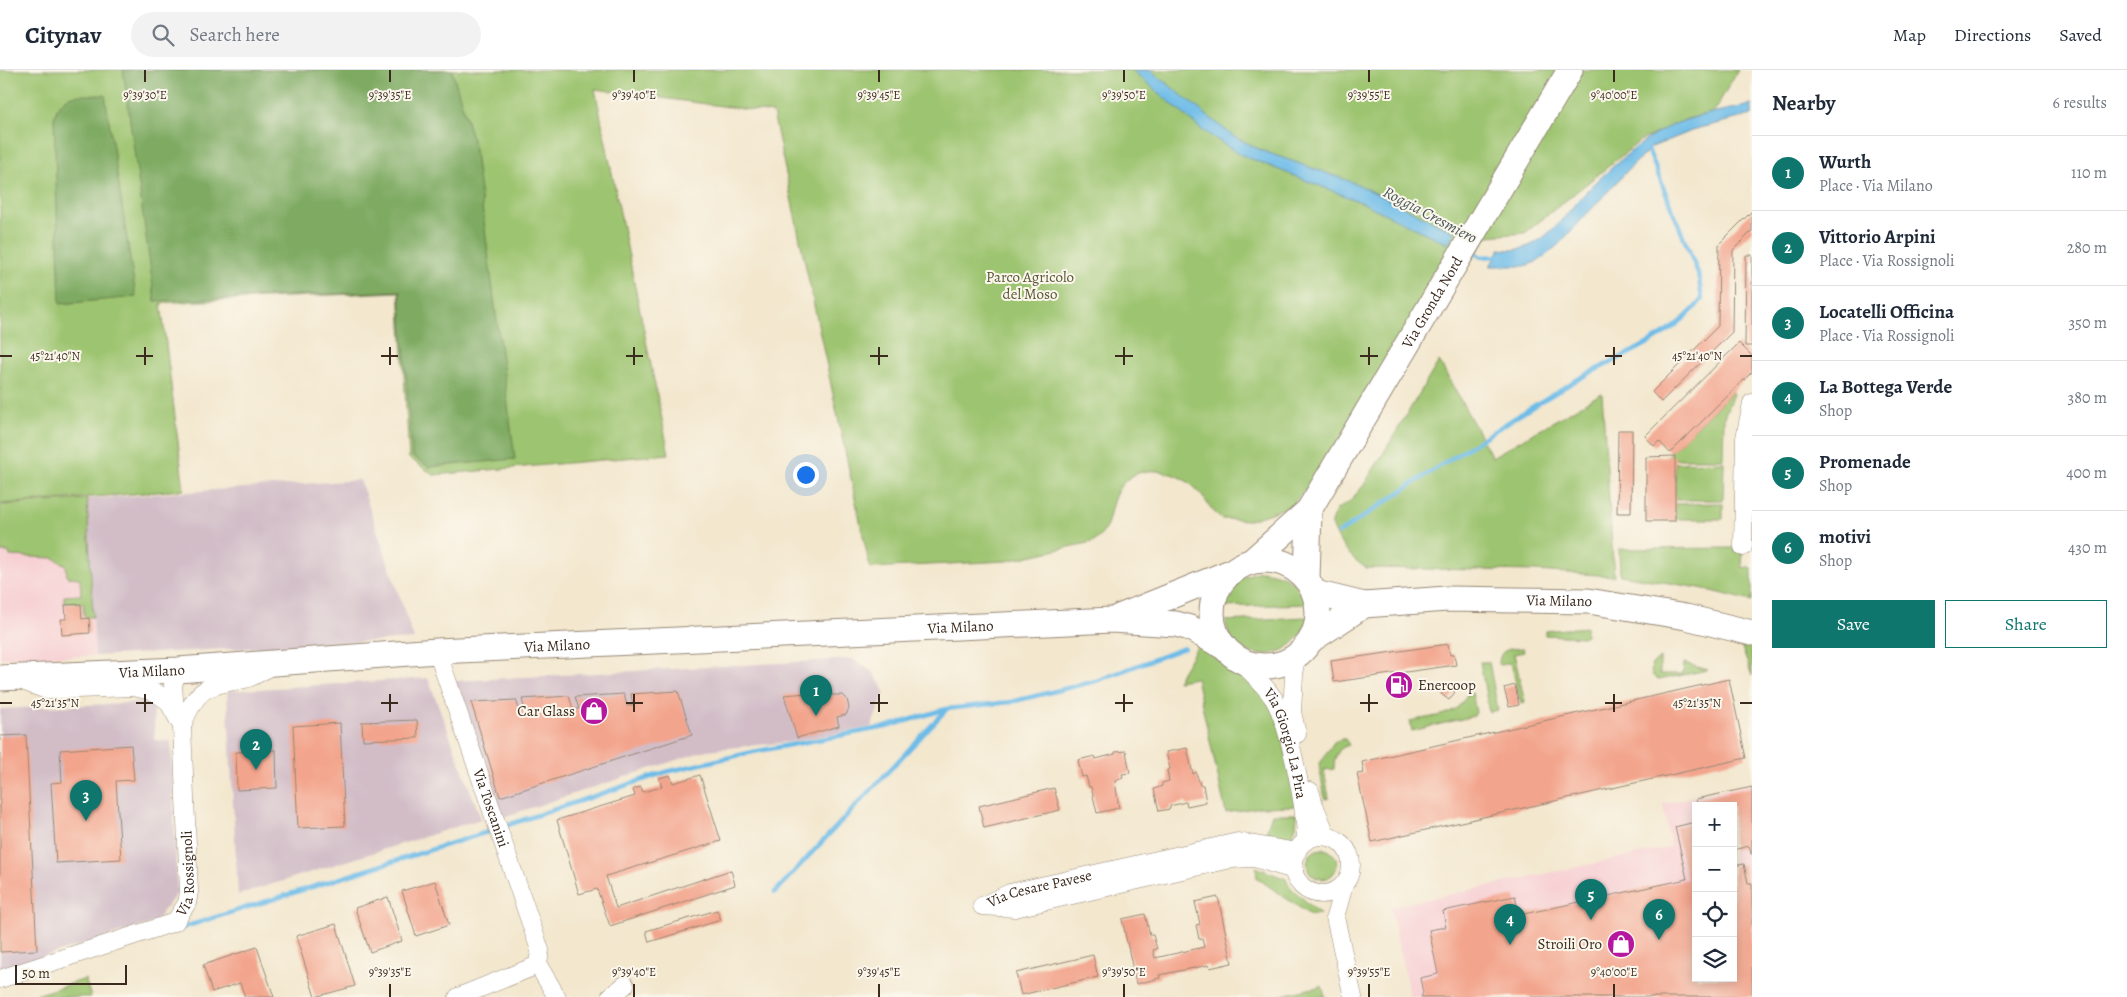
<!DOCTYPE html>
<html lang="en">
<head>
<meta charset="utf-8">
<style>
	:root { --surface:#fff; --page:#f2f2f3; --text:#1f2937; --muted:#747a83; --line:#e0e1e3; --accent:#0f766e }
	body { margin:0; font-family:Alegreya,serif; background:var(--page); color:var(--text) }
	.controls { position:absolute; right:15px; bottom:15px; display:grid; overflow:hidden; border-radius:0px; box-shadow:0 2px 12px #0003 }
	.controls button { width:45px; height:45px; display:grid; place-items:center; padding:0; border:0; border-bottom:1px solid var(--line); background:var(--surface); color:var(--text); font:25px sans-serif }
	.scale { position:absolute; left:15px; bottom:12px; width:112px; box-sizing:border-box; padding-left:5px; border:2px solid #3b2a1e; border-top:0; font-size:14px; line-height:18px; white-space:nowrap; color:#3b2a1e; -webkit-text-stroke:4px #fbf7ec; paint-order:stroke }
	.you { position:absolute; left:805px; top:404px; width:18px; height:18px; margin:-12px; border:4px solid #fff; border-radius:50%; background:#1a73e8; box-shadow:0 0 0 8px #1a73e833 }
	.badge { display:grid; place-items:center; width:32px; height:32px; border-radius:50%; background:var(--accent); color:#fff; font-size:16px; font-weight:700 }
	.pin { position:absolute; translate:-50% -41px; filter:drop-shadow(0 1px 2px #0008) }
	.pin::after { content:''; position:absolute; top:26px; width:18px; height:15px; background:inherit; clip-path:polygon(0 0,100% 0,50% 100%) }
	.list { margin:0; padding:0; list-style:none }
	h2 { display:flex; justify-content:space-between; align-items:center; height:65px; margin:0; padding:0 20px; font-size:21px }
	h2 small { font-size:16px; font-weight:400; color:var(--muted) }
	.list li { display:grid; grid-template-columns:32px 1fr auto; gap:15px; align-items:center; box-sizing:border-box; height:75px; padding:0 20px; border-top:1px solid var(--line) }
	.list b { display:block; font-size:19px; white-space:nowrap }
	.list p { margin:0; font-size:16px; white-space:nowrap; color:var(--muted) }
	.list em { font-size:16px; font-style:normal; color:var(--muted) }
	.actions { display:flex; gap:10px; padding:15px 20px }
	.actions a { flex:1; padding:11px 0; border:1px solid var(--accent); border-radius:0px; text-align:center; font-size:18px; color:var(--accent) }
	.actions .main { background:var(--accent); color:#fff }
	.icon { flex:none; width:28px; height:28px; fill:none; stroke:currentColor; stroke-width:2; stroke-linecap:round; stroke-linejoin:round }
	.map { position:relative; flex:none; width:1752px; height:927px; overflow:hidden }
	header { display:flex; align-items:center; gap:30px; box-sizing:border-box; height:70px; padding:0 25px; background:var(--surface); border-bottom:1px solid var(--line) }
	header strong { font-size:24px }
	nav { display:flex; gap:28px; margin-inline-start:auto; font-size:18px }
	.search { width:350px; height:45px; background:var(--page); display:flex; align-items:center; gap:12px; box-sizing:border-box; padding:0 18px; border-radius:28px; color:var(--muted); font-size:19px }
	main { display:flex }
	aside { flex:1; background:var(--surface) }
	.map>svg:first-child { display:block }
	.built { fill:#f7cfd3; fill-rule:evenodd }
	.industrial { fill:#d2bdc7 }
	.green { fill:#9dc470; stroke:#6c7747 }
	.forest { fill:#7eaa62; stroke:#5c6a40 }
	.water { fill:#6dbce8; stroke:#547383 }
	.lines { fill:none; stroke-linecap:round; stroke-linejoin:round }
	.stream { stroke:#6dbce8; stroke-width:4.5 }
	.building { fill:#f3a48c }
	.minor-casing { stroke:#978876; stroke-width:19 }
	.secondary-casing { stroke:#978876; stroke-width:27 }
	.minor { stroke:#fff; stroke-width:18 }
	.secondary { stroke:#fff; stroke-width:25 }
	.ticks { fill:none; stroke:#3b2a1e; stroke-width:2 }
	.labels { text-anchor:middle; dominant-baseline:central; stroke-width:4; stroke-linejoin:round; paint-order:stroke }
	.park-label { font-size:15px; fill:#585837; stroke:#fbf7ec }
	.street-label { font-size:15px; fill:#3b2a1e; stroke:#fbf7ec }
	.poi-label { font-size:15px; fill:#3b2a1e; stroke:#fbf7ec; text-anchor:end }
	.water-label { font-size:16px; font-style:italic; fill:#4a565b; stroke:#fbf7ec }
	.ticks-label { font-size:12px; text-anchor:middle; fill:#3b2a1e; stroke:#fbf7ec; stroke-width:4; stroke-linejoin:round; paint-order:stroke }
</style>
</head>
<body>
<header>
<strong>Citynav</strong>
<div class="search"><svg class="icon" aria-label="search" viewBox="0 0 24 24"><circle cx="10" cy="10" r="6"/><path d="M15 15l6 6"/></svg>Search here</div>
<nav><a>Map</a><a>Directions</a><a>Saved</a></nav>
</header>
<main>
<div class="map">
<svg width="1752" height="927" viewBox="0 0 1752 927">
	<rect width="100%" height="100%" fill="#fbf7ec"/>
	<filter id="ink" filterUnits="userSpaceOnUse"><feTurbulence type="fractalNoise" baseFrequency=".02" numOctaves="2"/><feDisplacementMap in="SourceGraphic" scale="10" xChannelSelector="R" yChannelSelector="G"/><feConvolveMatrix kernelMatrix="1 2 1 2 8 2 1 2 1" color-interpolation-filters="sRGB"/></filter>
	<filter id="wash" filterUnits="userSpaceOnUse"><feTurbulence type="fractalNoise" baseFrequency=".0096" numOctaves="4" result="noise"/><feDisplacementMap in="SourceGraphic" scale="20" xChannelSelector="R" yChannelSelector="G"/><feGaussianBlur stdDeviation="1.12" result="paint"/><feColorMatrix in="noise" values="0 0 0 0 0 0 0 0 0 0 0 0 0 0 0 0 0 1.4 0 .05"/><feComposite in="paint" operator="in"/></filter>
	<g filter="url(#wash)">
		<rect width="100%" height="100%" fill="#f3e7ce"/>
		<g class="built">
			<path d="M87,429L95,586L0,588V435Z"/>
			<path d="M1752,714V927H1410L1390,837L1671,777L1663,734ZM1696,736H1733V908H1696Z"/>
		</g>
		<g class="industrial">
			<path d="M360,410L414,569L95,586L87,429Z"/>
			<path d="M852,589L873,602L885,622L871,657L789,672L707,680L500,748L455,611Z"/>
			<path d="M428,608L481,749L238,825L227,621Z"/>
			<path d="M153,632L155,670L171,671L177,823L155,852L0,900V639Z"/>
		</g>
		<g class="green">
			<path d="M0,0H1738L1713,43L1687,49L1640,71L1525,163L1488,166L1330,392L1291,436L1250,450L1222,449C1208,439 1202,421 1188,412C1161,395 1126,395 1114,429C1108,445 1110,463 1092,472L1007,491L870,498L773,43L595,19L669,384L434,405L409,388L399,222L161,233L184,420L0,434Z"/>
			<path d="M1439,291L1492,387L1602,323L1614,506L1536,501L1366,498C1345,483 1340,475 1331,452L1336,440L1349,432L1364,415Z"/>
			<path d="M1732,322L1733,324L1724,347L1723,389H1675L1669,386L1670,383Z"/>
			<path d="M1724,392L1723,430H1675V393Z"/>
			<path d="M87,429L93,547H84L83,533H64V526L81,525L80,508L67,507L66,495L53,488L10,486L9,482H0V435Z"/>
			<path d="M1723,433V449H1675V434Z"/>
			<path d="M1735,478V482H1743L1742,497L1752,498V531L1700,518L1620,505L1619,479Z"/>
			<path d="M1261,501C1284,504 1300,511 1306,534L1223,537C1226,516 1242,505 1261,501Z"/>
			<path d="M1307,547C1303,582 1255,599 1232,569C1228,565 1227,557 1225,551Z"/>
			<path d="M1586,557V565L1582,567L1545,565V561Z"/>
			<path d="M1727,568L1752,574V606L1742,578Z"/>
			<path d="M1198,575C1216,589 1260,617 1271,636C1283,655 1291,711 1296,736L1260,737L1226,743L1196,608L1177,611Z"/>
			<path d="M1523,578L1524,582L1514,584L1525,633L1521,634L1511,593L1499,595C1499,578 1509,579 1523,578Z"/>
			<path d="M1660,588V604H1683L1684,593L1708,600L1659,610C1652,607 1650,602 1652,594Z"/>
			<path d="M1480,592H1489L1498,640L1489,642Z"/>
			<path d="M1472,623L1476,642L1474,646L1412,661L1410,651C1432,646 1458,647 1467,624Z"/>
			<path d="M1341,669H1345L1349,675C1337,678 1334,688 1334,699L1324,700L1329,728L1325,729L1319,695L1334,672Z"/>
			<path d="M1272,744H1297L1296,757L1289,772L1264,768Z"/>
			<circle cx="1322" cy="794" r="15"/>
			<path d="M1256,797L1286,809L1289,816L1320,844L1310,845L1257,808Z"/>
			<path d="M85,909L91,927H30Z"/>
			<path d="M1322,916L1325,927H1274Z"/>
		</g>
		<g class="forest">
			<path d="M123,0H452L474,75L515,389L429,397L412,386L400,221L155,231Z"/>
			<path d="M105,25L136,227L60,234L54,48C62,19 79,26 105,25Z"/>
		</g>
		<g class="water">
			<path d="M1132,0H1150L1233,66L1263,81L1355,113L1455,162L1448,174L1363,133L1239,84L1202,60Z"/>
			<path d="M1752,35V45L1699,58L1652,77L1627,101L1558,175L1539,191L1525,196H1490L1500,179C1542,187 1566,141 1592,116C1611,98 1632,79 1654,65C1681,47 1720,41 1752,35Z"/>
		</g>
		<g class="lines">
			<g class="stream">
				<path d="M1472,181L1481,187L1500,186"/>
				<path d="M1339,463C1416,411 1493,360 1573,312C1616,287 1672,270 1702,229L1698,203L1647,77"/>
				<path d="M502,757L666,702L753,682L886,657L946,639L1011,632L1096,611L1184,578"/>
				<path d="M775,822L945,641"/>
				<path d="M175,860L494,760"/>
			</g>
		</g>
		<g id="blocks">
			<g class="building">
				<path d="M1752,141V161L1733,180L1732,262L1661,332L1652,322L1718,256L1719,174Z"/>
				<path d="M1746,185H1752V276H1745Z"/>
				<path d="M1739,273L1752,286V302L1670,383L1659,371L1654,376L1645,366Z"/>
				<path d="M1618,360H1632L1631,443H1617Z"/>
				<path d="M1675,386V451H1646V387Z"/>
				<path d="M81,534L82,549L89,548L90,563L62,565L61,549H66L65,535Z"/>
				<path d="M1448,574L1450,585L1454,584L1456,595L1334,612L1331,591Z"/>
				<path d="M1729,609L1746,688L1372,772L1357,704L1364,703L1362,692Z"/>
				<path d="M1515,615L1519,635L1509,637L1504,618Z"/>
				<path d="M1447,616L1455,622L1449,630L1441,624Z"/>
				<path d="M678,621L692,665L500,727L471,632L516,630L520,641H525L522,629L569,626L573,639H579L575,627L624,624L627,636L633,635L631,624Z"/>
				<path d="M831,621L832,625H843L847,629L849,638L846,645L837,647L839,656L797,668L784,625Z"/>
				<path d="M417,650L418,668L363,670L362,652Z"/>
				<path d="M340,653L345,756L298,758L293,656Z"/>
				<path d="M26,665L37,880L0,882V666Z"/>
				<path d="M131,675L134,710L116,711L121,789L56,793L51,713L62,712L60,680Z"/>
				<path d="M1187,678L1193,704L1196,702L1200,715H1203L1206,732L1187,736L1186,732L1170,736V739L1159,741L1154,719L1162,716V713L1169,711L1167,700L1170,699L1166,682Z"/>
				<path d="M276,680L277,718L237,720L236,682Z"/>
				<path d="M1126,681L1130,703L1122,704L1123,708L1115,711L1119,738L1097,743L1091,717H1089L1086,706L1082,707L1078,690L1095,686L1096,689L1115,684V682Z"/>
				<path d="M670,705L673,713L700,705L721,771L606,806L616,838L731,800L735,815L610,856L597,819L579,824L557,750L635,726L633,719L641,717L643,722L662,717L659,708Z"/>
				<path d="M1752,717V784H1751L1749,776L1733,780V736H1697L1696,729Z"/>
				<path d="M1054,718L1060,740L984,758L979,736Z"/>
				<path d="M1695,752L1696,908H1733V796L1744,794L1748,813H1752V927H1421L1423,923L1420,908L1438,904L1429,860L1446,857L1443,841L1515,826L1519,845L1687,809L1675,757Z"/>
				<path d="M435,811L449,855L416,866L402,821Z"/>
				<path d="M388,827L402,871L370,882L355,838Z"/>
				<path d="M1218,827L1232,893L1210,898L1209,895L1159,905L1160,908L1136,914L1122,849L1145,844L1150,865H1153L1157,879L1153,880L1155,888L1204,877L1202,869H1199L1196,855L1200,854L1195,832Z"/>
				<path d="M717,840L721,850L649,872L646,861Z"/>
				<path d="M336,854L355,916L315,927L296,866Z"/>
				<path d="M257,877L274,927H245L240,913L212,922L203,895Z"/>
				<path d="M1093,885L1098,907L1021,925L1016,903Z"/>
			</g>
		</g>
	</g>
	<g filter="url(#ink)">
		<use href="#blocks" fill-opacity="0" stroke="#978876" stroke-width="1"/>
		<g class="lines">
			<defs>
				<g id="minor">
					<path d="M1743,477L1745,368L1752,333"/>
					<path id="s1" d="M437,581L540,880L538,895L557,927"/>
					<path d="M1295,587L1292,642L1297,664"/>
					<path id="s2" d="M1238,589C1251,602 1264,614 1274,629C1290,656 1306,739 1306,771"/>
					<path d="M20,610L47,620L134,617L155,622L168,631L182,656"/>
					<path d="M175,643L173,615L178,600"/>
					<path d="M1310,721L1314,735L1327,767"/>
					<circle cx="1322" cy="795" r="29"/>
					<path id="s3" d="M1294,800L1254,788L1231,789L1015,838L982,836L1010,823L1238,772L1297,782"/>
					<path d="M1344,815L1335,847L1353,927"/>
					<path id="s4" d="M0,909L175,852L187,833L189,822L182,656C197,617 206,616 245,609C253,607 262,601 269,597"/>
					<path d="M458,927L538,895"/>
					<path d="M610,927L625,915"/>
				</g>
				<g id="secondary">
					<circle cx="1265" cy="543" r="53"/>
					<path id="s5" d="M1252,491L1309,440L1570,0"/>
					<path d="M1307,510L1309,440"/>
					<path id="s6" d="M1315,523L1364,535L1447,529L1588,531L1686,547L1752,563"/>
					<path d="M1119,547L1233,501"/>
					<path d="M1311,570L1364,535"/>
					<path id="s7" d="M0,608L178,600L437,581L1112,550L1176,554L1190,558L1224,577"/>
				</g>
			</defs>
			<use href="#minor" class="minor-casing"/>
			<use href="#secondary" class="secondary-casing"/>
			<use href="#minor" class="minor"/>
			<use href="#secondary" class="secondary"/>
		</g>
	</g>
	<path class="ticks" d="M145,0V12M390,0V12M634,0V12M879,0V12M1124,0V12M1369,0V12M1614,0V12M145,277V295M390,277V295M634,277V295M879,277V295M1124,277V295M1369,277V295M1614,277V295M0,286H12M136,286H153M381,286H398M626,286H643M870,286H888M1115,286H1133M1360,286H1378M1605,286H1622M1740,286H1752M145,624V642M390,624V642M634,624V642M879,624V642M1124,624V642M1369,624V642M1614,624V642M0,633H12M136,633H153M381,633H398M626,633H643M870,633H888M1115,633H1133M1360,633H1378M1605,633H1622M1740,633H1752M390,914V927M634,914V927M879,914V927M1124,914V927M1369,914V927M1614,914V927"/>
	<defs>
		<symbol id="fuel-disc" viewBox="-11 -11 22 22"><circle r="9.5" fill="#b5179e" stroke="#fbf7ec"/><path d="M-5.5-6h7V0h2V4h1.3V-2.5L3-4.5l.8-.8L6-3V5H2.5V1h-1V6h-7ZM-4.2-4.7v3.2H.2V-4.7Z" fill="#fff"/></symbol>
		<symbol id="shop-disc" viewBox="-11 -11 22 22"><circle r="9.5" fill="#b5179e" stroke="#fbf7ec"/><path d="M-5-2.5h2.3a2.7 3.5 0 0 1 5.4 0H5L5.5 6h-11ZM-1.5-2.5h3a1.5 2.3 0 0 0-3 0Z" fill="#fff"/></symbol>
	</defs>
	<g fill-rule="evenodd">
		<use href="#fuel-disc" x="1383" y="599" width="32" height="32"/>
		<use href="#shop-disc" x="578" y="625" width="32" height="32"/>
		<use href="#shop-disc" x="1605" y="858" width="32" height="32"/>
	</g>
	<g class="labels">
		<g class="park-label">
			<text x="1030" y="207">Parco Agricolo<tspan x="1030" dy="17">del Moso</tspan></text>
		</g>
		<g class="street-label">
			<text stroke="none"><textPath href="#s5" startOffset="318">Via Gronda Nord</textPath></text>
			<text stroke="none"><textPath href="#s6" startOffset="246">Via Milano</textPath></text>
			<text stroke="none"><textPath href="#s7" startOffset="962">Via Milano</textPath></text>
			<text stroke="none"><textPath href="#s7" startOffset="558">Via Milano</textPath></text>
			<text stroke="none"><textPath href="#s7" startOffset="152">Via Milano</textPath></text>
			<text stroke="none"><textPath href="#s2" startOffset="100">Via Giorgio La Pira</textPath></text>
			<text stroke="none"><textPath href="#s1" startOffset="166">Via Toscanini</textPath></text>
			<text stroke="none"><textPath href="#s4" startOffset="236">Via Rossignoli</textPath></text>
			<text stroke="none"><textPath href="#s3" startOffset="380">Via Cesare Pavese</textPath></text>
		</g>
		<g class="poi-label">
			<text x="1418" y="615" text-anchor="start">Enercoop</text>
			<text x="575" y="641">Car Glass</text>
			<text x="1602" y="874">Stroili Oro</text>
		</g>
		<g class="water-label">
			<text transform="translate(1430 145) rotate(28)">Roggia Cresmiero</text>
		</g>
	</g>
	<g class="ticks-label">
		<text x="145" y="29">9°39'30"E</text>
		<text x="390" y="29">9°39'35"E</text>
		<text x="634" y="29">9°39'40"E</text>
		<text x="879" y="29">9°39'45"E</text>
		<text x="1124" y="29">9°39'50"E</text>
		<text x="1369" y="29">9°39'55"E</text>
		<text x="1614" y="29">9°40'00"E</text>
		<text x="55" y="290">45°21'40"N</text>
		<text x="1697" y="290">45°21'40"N</text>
		<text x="55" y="637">45°21'35"N</text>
		<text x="1697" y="637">45°21'35"N</text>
		<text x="390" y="906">9°39'35"E</text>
		<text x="634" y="906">9°39'40"E</text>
		<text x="879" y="906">9°39'45"E</text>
		<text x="1124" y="906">9°39'50"E</text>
		<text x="1369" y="906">9°39'55"E</text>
		<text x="1614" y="906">9°40'00"E</text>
	</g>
</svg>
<div class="controls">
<button>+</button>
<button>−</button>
<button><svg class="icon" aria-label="locate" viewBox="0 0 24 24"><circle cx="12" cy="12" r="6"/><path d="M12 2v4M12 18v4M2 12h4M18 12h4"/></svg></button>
<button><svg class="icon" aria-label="layers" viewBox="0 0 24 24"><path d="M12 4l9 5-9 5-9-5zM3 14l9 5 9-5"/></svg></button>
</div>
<div class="scale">50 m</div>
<div class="you"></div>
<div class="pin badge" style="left:816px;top:646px">1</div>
<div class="pin badge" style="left:256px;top:700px">2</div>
<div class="pin badge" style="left:86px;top:751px">3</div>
<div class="pin badge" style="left:1510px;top:875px">4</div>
<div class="pin badge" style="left:1591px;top:850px">5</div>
<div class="pin badge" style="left:1659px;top:870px">6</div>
</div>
<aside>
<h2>Nearby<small>6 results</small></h2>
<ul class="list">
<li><span class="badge">1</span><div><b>Wurth</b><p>Place · Via Milano</p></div><em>110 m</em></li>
<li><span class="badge">2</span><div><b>Vittorio Arpini</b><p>Place · Via Rossignoli</p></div><em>280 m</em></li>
<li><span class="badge">3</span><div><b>Locatelli Officina</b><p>Place · Via Rossignoli</p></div><em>350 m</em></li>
<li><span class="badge">4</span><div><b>La Bottega Verde</b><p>Shop</p></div><em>380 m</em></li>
<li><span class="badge">5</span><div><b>Promenade</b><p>Shop</p></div><em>400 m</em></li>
<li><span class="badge">6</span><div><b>motivi</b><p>Shop</p></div><em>430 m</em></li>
</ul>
<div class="actions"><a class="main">Save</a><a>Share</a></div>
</aside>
</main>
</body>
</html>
